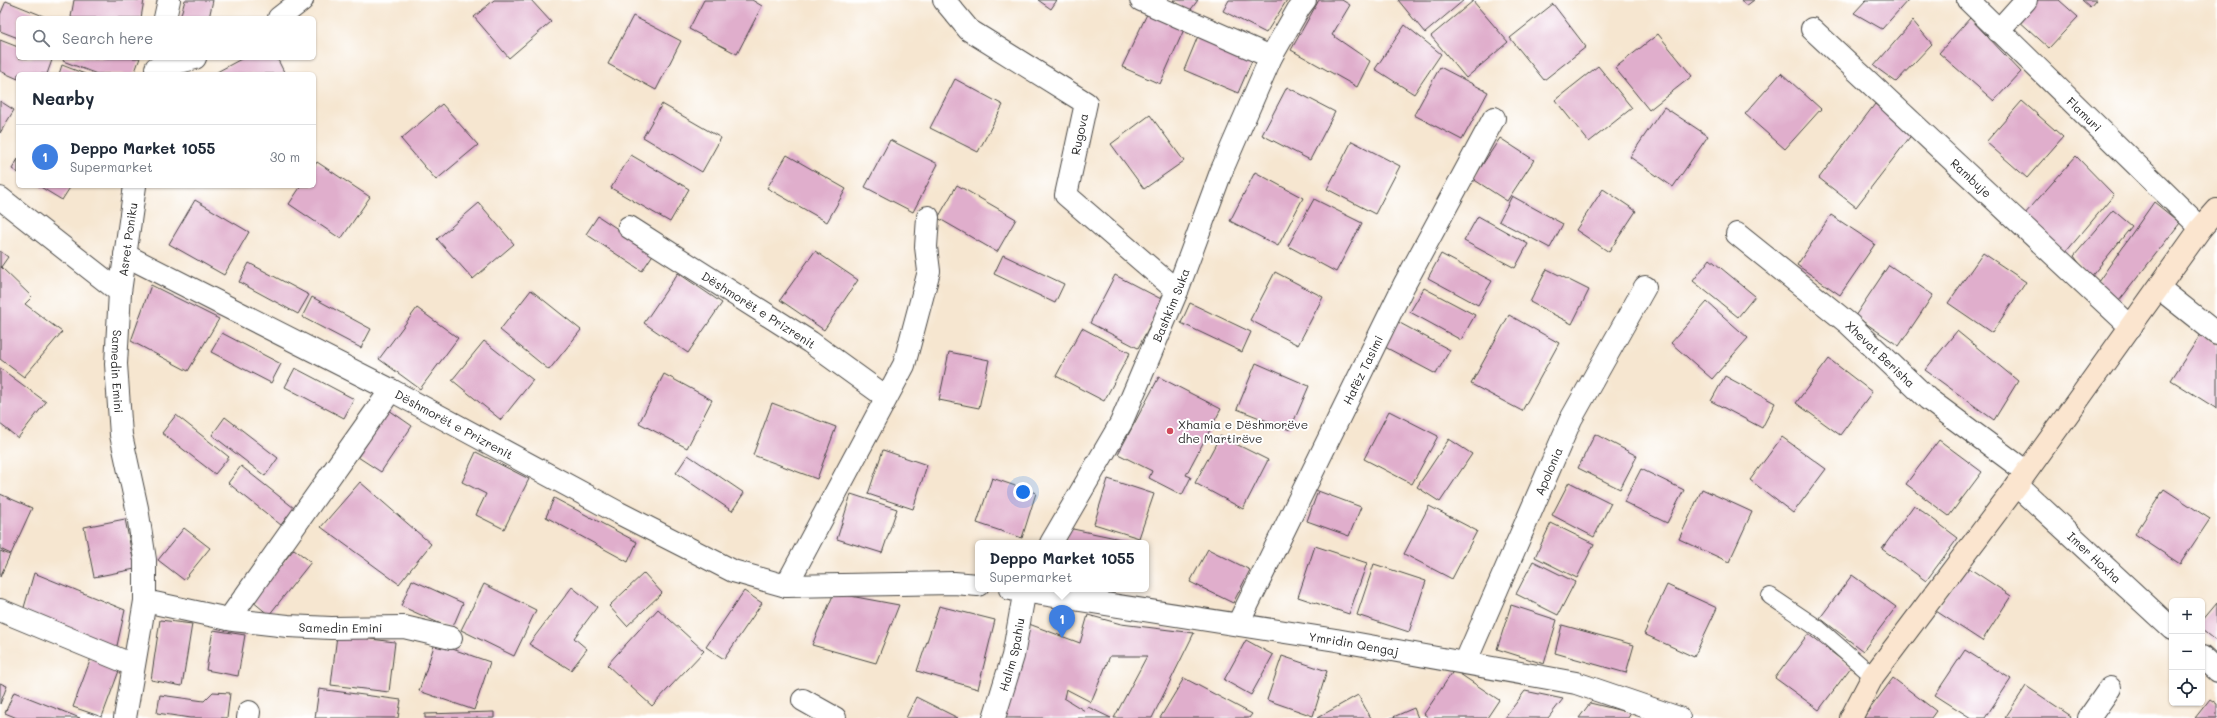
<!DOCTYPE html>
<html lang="en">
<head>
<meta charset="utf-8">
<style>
	:root { --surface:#fff; --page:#f6f6f7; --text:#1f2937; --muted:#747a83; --line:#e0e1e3; --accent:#d93025 }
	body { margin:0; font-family:Mali,sans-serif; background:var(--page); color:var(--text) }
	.controls { position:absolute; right:12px; bottom:12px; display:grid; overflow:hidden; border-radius:6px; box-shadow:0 1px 3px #0004 }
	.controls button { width:36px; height:36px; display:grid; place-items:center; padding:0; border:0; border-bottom:1px solid var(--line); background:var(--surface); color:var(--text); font:20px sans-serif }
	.you { position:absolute; left:1023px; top:492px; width:14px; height:14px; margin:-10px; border:3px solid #fff; border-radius:50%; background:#1a73e8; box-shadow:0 0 0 6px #1a73e833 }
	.badge { display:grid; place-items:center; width:26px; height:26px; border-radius:50%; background:var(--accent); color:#fff; font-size:13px; font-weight:700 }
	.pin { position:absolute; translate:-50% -33px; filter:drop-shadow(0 1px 2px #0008) }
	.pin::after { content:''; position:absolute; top:21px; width:14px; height:12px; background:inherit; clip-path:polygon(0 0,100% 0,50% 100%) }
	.popup { position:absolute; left:975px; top:540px; width:174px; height:52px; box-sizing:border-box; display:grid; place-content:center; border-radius:6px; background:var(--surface); filter:drop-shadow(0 1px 3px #0005); font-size:13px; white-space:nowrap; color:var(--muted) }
	.popup b { font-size:15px; color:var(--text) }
	.popup::after { content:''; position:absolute; left:50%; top:100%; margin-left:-8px; border:8px solid transparent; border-top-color:var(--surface) }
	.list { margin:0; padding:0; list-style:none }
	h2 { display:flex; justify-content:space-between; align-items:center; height:52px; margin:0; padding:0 16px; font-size:17px }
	h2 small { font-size:13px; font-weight:400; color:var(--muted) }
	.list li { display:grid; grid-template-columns:26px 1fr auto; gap:12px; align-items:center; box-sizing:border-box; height:64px; padding:0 16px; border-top:1px solid var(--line) }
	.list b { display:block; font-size:15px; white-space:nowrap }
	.list p { margin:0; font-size:13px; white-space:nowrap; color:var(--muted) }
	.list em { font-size:13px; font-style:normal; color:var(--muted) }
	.icon { flex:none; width:22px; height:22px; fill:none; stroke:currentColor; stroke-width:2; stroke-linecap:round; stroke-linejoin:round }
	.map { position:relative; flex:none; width:2217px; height:718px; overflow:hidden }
	.search { position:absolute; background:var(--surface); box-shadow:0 1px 3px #0004; left:16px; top:16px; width:300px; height:44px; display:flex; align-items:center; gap:10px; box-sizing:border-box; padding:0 14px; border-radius:6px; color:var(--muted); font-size:15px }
	.panel { position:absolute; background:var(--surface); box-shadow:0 1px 3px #0004; left:16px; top:72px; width:300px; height:116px; border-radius:6px }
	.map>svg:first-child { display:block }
	.building { fill:#e0aecc }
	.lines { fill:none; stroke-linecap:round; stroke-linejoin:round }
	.lane-casing { stroke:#494744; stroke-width:18 }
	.street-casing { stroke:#494744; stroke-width:24 }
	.secondary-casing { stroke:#494744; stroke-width:24 }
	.lane { stroke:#fff; stroke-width:16 }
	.street { stroke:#fff; stroke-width:22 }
	.secondary { stroke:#fbe5cf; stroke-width:22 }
	.poi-dot { fill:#d1495b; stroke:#fff; stroke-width:1.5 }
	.labels { text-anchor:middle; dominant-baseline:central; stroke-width:4; stroke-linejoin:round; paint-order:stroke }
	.street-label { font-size:12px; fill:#2b2b2b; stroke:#fff }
	.poi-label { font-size:12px; fill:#2b2b2b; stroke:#fff; text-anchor:start }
</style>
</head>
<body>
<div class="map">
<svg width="2217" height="718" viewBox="0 0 2217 718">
	<rect width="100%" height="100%" fill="#fff"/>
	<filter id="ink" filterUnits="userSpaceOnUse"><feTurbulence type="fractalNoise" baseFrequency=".025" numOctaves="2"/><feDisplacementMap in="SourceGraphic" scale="8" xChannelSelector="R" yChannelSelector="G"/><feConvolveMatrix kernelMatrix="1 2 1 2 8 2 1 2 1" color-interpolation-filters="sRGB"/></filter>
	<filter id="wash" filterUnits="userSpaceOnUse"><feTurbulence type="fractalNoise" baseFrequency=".012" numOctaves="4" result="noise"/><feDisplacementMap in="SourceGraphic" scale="16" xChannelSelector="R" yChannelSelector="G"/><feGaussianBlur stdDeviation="0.9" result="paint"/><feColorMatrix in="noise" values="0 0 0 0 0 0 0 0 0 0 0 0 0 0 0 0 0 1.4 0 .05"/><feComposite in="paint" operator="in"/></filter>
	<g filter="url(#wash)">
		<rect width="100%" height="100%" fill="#f6e6d0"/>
		<g id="blocks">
			<g class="building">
				<path d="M74,0H144L141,18H73L71,17Z"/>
				<path d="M185,0H213L209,18H180Z"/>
				<path d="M494,0H531L551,22L509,58L474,17Z"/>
				<path d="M704,0H752L762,6L737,54L689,29Z"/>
				<path d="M1038,0H1057L1051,9Z"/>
				<path d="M1173,0H1198L1189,12Z"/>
				<path d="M1229,0H1287L1266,33L1223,11Z"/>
				<path d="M1319,0H1342L1350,5L1332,35L1370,61L1357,87L1291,50Z"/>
				<path d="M1398,0H1464L1425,33Z"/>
				<path d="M1741,0H1754L1746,6Z"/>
				<path d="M1866,0H1908L1882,29L1854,13Z"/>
				<path d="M2037,0H2059L2078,17L2049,48L2018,20Z"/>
				<path d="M2082,0H2096L2090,7Z"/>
				<path d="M6,1L48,18H18V38L0,31V15Z"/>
				<path d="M1473,1L1508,42L1466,78L1431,36Z"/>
				<path d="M1553,4L1586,47L1544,80L1510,38Z"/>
				<path d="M1148,12L1185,27L1160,84L1122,67Z"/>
				<path d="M633,16L681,41L656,90L608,64Z"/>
				<path d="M1970,18L2021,72L1994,101L1939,53Z"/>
				<path d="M1913,21L1932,44L1896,82L1874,66Z"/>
				<path d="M1405,25L1441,54L1414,94L1375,69Z"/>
				<path d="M1658,34L1692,76L1649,110L1615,68Z"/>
				<path d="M1198,36L1253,58L1238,93L1184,70Z"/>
				<path d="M0,40L18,47V58H46L52,60L47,74H18V79L0,71Z"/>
				<path d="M64,58H140L134,74H97L63,61Z"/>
				<path d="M243,58H277L285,74H218L217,72Z"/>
				<path d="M62,65L85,74H59Z"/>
				<path d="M1598,66L1632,108L1589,142L1555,100Z"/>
				<path d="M1440,67L1488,92L1462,140L1414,115Z"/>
				<path d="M1781,73L1821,109L1785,149L1745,114Z"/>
				<path d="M955,79L1003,105L978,152L930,128Z"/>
				<path d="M1287,87L1335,112L1310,160L1262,135Z"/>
				<path d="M0,101L14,110L0,133Z"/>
				<path d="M2022,101L2063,137L2027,178L1986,142Z"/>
				<path d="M442,104L478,145L436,180L401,139Z"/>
				<path d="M662,104L721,138L702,172L643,137Z"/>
				<path d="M1875,104L1913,133L1856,207L1819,178Z"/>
				<path d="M1664,107L1708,136L1673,187L1630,157Z"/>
				<path d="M1150,115L1184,161L1144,189L1111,144Z"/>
				<path d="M1500,138L1534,160L1507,201L1473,179Z"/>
				<path d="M890,140L938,164L913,212L865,187Z"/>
				<path d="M1352,141L1400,166L1375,214L1327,189Z"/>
				<path d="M631,155L689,189L670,222L611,188Z"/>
				<path d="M787,155L846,189L827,222L767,188Z"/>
				<path d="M2076,156L2114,195L2065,253L2024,215Z"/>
				<path d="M18,159V173L12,169Z"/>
				<path d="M317,162L370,197L341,239L289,204L301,186H314V167Z"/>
				<path d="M1255,172L1303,198L1278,246L1230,221Z"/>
				<path d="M957,185L1016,219L997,252L938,218Z"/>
				<path d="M39,186H71L62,200Z"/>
				<path d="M1603,189L1636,211L1609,252L1576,230Z"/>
				<path d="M1512,196L1563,224L1550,248L1499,221Z"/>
				<path d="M1314,199L1362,223L1336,272L1288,246Z"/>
				<path d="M195,200L249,232L224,275L169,244Z"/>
				<path d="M2154,202L2180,223L2119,301L2098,282Z"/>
				<path d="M479,203L514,244L473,279L437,239Z"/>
				<path d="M2113,210L2132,226L2090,278L2074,256Z"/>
				<path d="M1831,215L1875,244L1840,295L1797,265Z"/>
				<path d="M598,216L654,253L642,271L586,234Z"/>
				<path d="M1478,216L1528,244L1515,268L1464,241Z"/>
				<path d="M0,251L8,257L1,267L32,297L25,304L62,332L24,377L0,359Z"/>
				<path d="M815,251L858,280L824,330L780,300Z"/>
				<path d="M1983,253L2026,282L1992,333L1948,303Z"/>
				<path d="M1441,254L1492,281L1478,305L1428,278Z"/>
				<path d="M1003,255L1064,284L1055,303L994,274Z"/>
				<path d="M1710,259L1755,296L1738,317L1693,281Z"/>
				<path d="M249,263L309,295L298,314L239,282Z"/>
				<path d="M1889,265L1933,295L1899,346L1855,316Z"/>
				<path d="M1547,269L1589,290L1572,324L1530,302Z"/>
				<path d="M1275,272L1323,297L1298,345L1250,320Z"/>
				<path d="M678,273L722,303L688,353L644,323Z"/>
				<path d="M1115,275L1163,300L1138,348L1090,323Z"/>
				<path d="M151,285L219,319L188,371L131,341Z"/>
				<path d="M1424,288L1475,315L1461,340L1410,312Z"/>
				<path d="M531,290L581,330L549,370L500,330Z"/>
				<path d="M312,297L371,329L361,348L302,317Z"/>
				<path d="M1707,302L1748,338L1712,379L1671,343Z"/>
				<path d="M1190,303L1251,332L1242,352L1181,323Z"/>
				<path d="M417,308L458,338L420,389L379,359Z"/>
				<path d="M1509,315L1559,343L1522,411L1471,384Z"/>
				<path d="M1398,322L1450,350L1436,374L1385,347Z"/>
				<path d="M1082,328L1130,353L1104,401L1056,376Z"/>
				<path d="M1957,331L2018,381L1994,420L1925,370Z"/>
				<path d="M222,333L281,364L271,383L211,352Z"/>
				<path d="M2201,334L2217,344V409L2171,380Z"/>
				<path d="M484,341L533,380L501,420L452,380Z"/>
				<path d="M949,352L989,360L979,408L939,400Z"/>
				<path d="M1829,359L1872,392L1840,435L1796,403Z"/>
				<path d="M1256,363L1309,386L1290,430L1237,409Z"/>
				<path d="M0,368L46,402L18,438L0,424Z"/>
				<path d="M295,368L354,399L344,418L285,387Z"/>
				<path d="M664,374L712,400L687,448L639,423Z"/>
				<path d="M1725,376L1775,403L1762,428L1711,401Z"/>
				<path d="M1159,377L1221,409L1186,475L1191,477L1182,495L1149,478L1152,471L1118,454Z"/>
				<path d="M772,403L836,427L817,479L753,455Z"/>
				<path d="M389,410L412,426L381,472L358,457Z"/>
				<path d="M1389,411L1438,436L1412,484L1364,459Z"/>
				<path d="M176,415L229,457L215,474L162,433Z"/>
				<path d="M225,417L278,458L265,476L212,435Z"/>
				<path d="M1595,434L1637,456L1620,489L1578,468Z"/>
				<path d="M1220,436L1268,460L1243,509L1195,483Z"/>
				<path d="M1782,437L1826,469L1793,513L1750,480Z"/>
				<path d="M1449,439L1472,454L1440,502L1417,487Z"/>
				<path d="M1939,440L1982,472L1949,516L1906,484Z"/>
				<path d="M883,450L927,465L913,509L868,494Z"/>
				<path d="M476,452L529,479L504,529L476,515L486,494L462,482Z"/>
				<path d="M688,455L744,493L732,511L676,473Z"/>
				<path d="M241,466L294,508L281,525L228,483Z"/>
				<path d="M1641,469L1684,490L1667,523L1624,502Z"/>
				<path d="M992,478L1036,493L1022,538L977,523Z"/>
				<path d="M1108,479L1154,494L1139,538L1094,524Z"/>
				<path d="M360,482L431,544L399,584L321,527Z"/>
				<path d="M1569,482L1611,503L1594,537L1552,515Z"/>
				<path d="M1702,489L1752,512L1729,562L1679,539Z"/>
				<path d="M2164,489L2210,519L2180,564L2135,534Z"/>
				<path d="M1318,491L1361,507L1349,536L1307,521Z"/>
				<path d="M0,494L32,508L11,554L0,549Z"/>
				<path d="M851,494L897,509L882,553L837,539Z"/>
				<path d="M554,498L637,542L628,562L546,517Z"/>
				<path d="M1914,505L1958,538L1926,581L1882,549Z"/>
				<path d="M1429,506L1477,531L1452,579L1404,554Z"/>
				<path d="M125,519L135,569L94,577L84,527Z"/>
				<path d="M1551,523L1594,544L1577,578L1535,557Z"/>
				<path d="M184,528L210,548L184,580L158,560Z"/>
				<path d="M1068,528L1135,542V543H1065Z"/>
				<path d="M1315,546L1367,563L1349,614L1298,597Z"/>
				<path d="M294,549L311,562L269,615L252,601Z"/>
				<path d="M1208,549L1250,570L1233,603L1190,582Z"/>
				<path d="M0,551L10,555L0,577Z"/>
				<path d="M1533,561L1575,582L1558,615L1516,594Z"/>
				<path d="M1374,564L1426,581L1409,632L1357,615Z"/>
				<path d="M1966,566L2011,596L1982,641L1936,611Z"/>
				<path d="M34,573L125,610L116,650L23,611Z"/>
				<path d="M644,573L662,593L627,626L609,606Z"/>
				<path d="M1852,575L1896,607L1863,651L1820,618Z"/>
				<path d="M412,580L463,603L452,629L401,606Z"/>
				<path d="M484,584L536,610L514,656L461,630Z"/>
				<path d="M1667,585L1717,608L1694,657L1644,634Z"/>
				<path d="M572,587L597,607L574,638L587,649L571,670L529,644Z"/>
				<path d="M744,591L762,603L724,659L706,647Z"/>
				<path d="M834,593L899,605L876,663L812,645Z"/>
				<path d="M2217,603V642L2202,630V621Z"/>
				<path d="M1511,605L1557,620L1544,664L1497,649Z"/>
				<path d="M939,606L995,620L978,689L917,671Z"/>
				<path d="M658,609L704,651L652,706L607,665Z"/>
				<path d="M1088,615L1121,624L1194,633L1152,718H1114L1147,656H1110L1091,702L1066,689L1064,698L1085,711L1088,707L1111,718H1003L1029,624L1080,643Z"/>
				<path d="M160,620L192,624L182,686L151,680Z"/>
				<path d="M1562,625L1634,645L1626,673L1555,653Z"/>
				<path d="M213,630L245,635L238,676L206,670Z"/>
				<path d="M1808,634L1851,667L1819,710L1775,678Z"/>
				<path d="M337,635L395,642L389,692L331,685Z"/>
				<path d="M1246,640L1273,655L1251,695L1224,680Z"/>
				<path d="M435,643L490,662L474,710L419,691Z"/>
				<path d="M1965,650L2011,679L1985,718H1971L1935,695Z"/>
				<path d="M1282,656L1327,671L1313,716L1267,700Z"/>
				<path d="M91,658L120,668L102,717L73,707Z"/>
				<path d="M1454,670L1499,700L1487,718H1429L1424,714Z"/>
				<path d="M1184,678L1252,714L1249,718H1160Z"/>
				<path d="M1893,678L1936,711L1931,718H1863Z"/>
				<path d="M0,683L7,686L0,704Z"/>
				<path d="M2026,686L2071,716L2070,718H2005Z"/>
				<path d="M319,689L401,700L398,718H315Z"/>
				<path d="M1525,691L1563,699L1548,718H1505Z"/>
				<path d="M14,692L80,718H17L5,713Z"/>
				<path d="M213,692L230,693L227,718H190L157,713L160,695L204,701Z"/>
				<path d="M1358,695L1371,718H1317Z"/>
				<path d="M916,697L958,718H906Z"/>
				<path d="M2210,699L2217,704V718H2195Z"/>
				<path d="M1590,703L1631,713L1628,718H1579Z"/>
				<path d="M1414,708L1418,718H1391Z"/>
				<path d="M494,712V718H425V714Z"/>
			</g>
		</g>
	</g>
	<g filter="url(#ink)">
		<use href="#blocks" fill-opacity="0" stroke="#494744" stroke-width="1"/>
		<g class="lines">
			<defs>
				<path id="lane" d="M1770,596L1819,629L1873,676"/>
				<g id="street">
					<path d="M944,0L969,30L1086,103L1066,195L1177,291"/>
					<path d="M1141,0L1271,57"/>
					<path id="s1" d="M1968,0L2201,228"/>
					<path d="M165,18L169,0"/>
					<path d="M279,18L302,0"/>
					<path id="s2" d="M1812,29L2131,327"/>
					<path d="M1998,31L2026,0"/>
					<path d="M156,68L195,58"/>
					<path id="s3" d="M0,198L120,292L116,364L121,435L137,508L145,560V601L125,718"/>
					<path id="s4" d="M629,227L810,342L886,397"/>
					<path id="s5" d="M1737,234L1849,324L1928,399L2025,471"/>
					<path id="s6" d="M125,255L391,390L619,513L733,571L786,586L954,583L978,585"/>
					<path d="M2159,288L2217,334"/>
					<path id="s7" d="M120,292L135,186"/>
					<path id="s8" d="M2017,485L2172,629"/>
					<path id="s9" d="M1051,543L1121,423L1177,291L1221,172L1271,57L1299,8L1305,0"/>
					<path d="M786,586L904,365L929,271L926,247L928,217"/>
					<path id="s10" d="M1010,589L1336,640L1576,683L1679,718"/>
					<path id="s11" d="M145,601L233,620L288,626L331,628L404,627L451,638"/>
					<path d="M0,610L133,665"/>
					<path d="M229,619L391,390"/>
					<path id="s12" d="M1238,624L1404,285L1494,118"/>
					<path d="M2202,657L2217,671"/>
					<path id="s13" d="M1465,663L1571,419L1645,287"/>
					<path d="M803,700L835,718"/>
					<path d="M248,718L249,712"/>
					<path id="s14" d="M994,718L1013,656L1025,589"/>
					<path d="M2089,718L2110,688"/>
				</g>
				<path id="secondary" d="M1851,718L1873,676L2017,485L2201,228L2217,210"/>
			</defs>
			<use href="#lane" class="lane-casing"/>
			<use href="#street" class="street-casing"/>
			<use href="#secondary" class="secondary-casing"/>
			<use href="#lane" class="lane"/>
			<use href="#street" class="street"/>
			<use href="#secondary" class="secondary"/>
		</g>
	</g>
	<circle class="poi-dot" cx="1170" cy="431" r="4"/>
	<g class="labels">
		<g class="street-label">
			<text stroke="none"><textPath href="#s1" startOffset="163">Flamuri</textPath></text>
			<text transform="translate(1079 134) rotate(-78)">Rugova</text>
			<text stroke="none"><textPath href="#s2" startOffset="218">Rambuje</textPath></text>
			<text stroke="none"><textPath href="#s7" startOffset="53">Asret Poniku</textPath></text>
			<text stroke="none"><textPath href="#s9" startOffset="267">Bashkim Suka</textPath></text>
			<text stroke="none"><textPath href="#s4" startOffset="154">Dëshmorët e Prizrenit</textPath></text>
			<text stroke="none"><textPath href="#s5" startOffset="187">Xhevat Berisha</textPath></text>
			<text stroke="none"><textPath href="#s12" startOffset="283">Hafëz Tasimi</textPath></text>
			<text stroke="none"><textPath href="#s3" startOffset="232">Samedin Emini</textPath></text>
			<text stroke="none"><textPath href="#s6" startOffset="370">Dëshmorët e Prizrenit</textPath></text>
			<text stroke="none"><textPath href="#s13" startOffset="209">Apolonia</textPath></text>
			<text stroke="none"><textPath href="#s8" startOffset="106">Imer Hoxha</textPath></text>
			<text stroke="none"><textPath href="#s11" startOffset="198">Samedin Emini</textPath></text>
			<text stroke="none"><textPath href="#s10" startOffset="348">Ymridin Qengaj</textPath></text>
			<text stroke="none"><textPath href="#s14" startOffset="66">Halim Spahiu</textPath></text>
		</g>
		<g class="poi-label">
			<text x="1178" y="424">Xhamia e Dëshmorëve<tspan x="1178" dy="14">dhe Martirëve</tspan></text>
		</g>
	</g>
</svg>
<div class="controls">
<button>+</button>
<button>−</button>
<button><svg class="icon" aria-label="locate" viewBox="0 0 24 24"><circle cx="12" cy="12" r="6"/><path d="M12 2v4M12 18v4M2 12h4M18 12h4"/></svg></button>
</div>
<div class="you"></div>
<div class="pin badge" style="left:1062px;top:638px;background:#3f7fe0">1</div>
<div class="popup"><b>Deppo Market 1055</b>Supermarket</div>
<div class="search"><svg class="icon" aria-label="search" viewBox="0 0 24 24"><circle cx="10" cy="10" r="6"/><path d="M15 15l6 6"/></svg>Search here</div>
<section class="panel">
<h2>Nearby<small></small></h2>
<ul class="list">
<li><span class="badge" style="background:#3f7fe0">1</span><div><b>Deppo Market 1055</b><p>Supermarket</p></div><em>30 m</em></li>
</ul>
</section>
</div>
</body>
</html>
